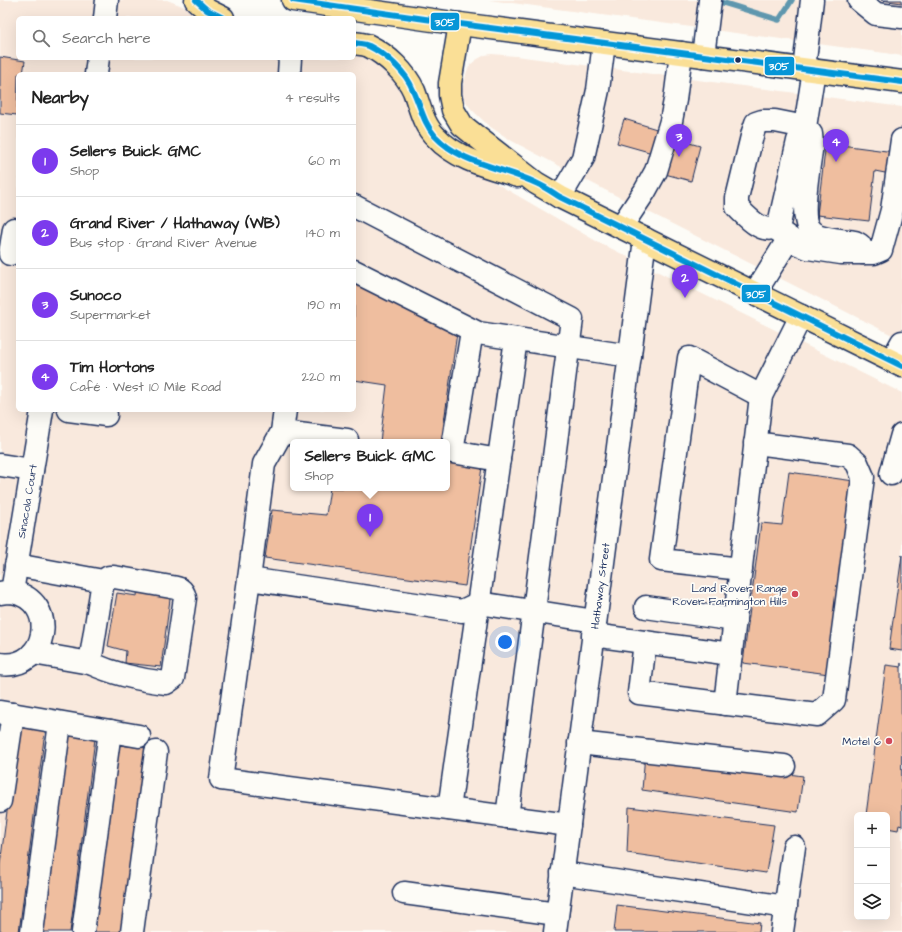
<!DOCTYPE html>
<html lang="en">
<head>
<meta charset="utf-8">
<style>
	:root { --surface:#fff; --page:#f6f6f6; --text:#222; --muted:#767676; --line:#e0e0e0; --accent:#7c3aed }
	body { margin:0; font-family:"Architects Daughter",sans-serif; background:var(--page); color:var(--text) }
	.controls { position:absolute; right:12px; bottom:12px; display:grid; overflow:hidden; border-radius:6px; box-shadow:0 4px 16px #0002 }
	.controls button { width:36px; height:36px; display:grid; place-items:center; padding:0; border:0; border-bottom:1px solid var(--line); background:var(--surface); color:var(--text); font:20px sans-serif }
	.you { position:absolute; left:505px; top:642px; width:14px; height:14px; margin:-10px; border:3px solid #fff; border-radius:50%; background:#1a73e8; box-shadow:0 0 0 6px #1a73e833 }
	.badge { display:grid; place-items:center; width:26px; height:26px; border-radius:50%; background:var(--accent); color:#fff; font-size:13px; font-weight:700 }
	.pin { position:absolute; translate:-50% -33px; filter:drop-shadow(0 1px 2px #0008) }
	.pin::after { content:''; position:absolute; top:21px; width:14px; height:12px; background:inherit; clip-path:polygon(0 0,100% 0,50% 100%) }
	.popup { position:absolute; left:290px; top:439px; width:160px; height:52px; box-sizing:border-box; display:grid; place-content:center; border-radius:6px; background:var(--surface); filter:drop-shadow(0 1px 3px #0005); font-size:13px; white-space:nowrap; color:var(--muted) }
	.popup b { font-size:15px; color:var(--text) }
	.popup::after { content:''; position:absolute; left:50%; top:100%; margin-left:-8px; border:8px solid transparent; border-top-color:var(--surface) }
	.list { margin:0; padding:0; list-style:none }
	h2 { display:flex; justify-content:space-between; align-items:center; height:52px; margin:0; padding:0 16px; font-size:17px }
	h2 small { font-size:13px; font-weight:400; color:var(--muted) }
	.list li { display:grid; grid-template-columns:26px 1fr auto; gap:12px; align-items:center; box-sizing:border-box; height:72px; padding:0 16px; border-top:1px solid var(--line) }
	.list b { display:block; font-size:15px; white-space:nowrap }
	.list p { margin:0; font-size:13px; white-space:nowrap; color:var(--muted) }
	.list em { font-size:13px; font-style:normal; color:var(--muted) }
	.icon { flex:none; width:22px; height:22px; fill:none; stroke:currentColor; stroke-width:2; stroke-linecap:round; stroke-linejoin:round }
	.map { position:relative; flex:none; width:902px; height:932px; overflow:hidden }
	.search { position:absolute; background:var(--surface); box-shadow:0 4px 16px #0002; left:16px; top:16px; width:340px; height:44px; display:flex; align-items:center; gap:10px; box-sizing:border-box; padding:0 14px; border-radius:6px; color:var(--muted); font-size:15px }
	.panel { position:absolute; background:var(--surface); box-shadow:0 4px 16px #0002; left:16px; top:72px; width:340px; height:340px; border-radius:6px }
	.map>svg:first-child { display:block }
	.built { fill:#f9e9dd; fill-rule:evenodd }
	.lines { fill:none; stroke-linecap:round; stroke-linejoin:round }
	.stream { stroke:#5f97ae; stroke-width:5.5 }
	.building { fill:#efbe9f; stroke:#1b2f5e }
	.minor-casing { stroke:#1b2f5e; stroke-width:25 }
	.major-casing { stroke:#1b2f5e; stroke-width:25 }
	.minor { stroke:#fdfcf7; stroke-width:22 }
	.major { stroke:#fadf96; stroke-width:22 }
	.bus-1-casing { stroke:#fdfcf7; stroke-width:9 }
	.bus-1 { stroke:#0696d7; stroke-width:6 }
	.bus-dot { fill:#1b2f5e; stroke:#fdfcf7; stroke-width:1.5 }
	.poi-dot { fill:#d1495b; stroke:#fdfcf7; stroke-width:1.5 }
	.labels { text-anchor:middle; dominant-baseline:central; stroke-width:3.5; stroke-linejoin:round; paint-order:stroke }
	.street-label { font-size:11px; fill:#1b2f5e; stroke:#fdfcf7 }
	.poi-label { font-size:11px; fill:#1b2f5e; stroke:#fdfcf7; text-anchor:end }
	.line-badge { stroke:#fdfcf7; stroke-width:1.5 }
	.badge-label { font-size:11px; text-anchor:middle; font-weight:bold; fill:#fff }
</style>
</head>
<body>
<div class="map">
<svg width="902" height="932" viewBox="0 0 902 932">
	<rect width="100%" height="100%" fill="#fdfcf7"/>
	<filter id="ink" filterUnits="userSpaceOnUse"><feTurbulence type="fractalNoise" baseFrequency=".025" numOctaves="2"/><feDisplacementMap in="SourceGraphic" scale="8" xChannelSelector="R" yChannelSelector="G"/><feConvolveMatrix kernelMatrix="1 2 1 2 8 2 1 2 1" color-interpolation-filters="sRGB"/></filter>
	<g filter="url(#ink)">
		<g class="built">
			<path d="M0,0H167L213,18H18V58H354V49L380,59L447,155L596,241L902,393V932H0ZM18,74H354V410H18ZM293,442H447V488H293ZM857,815H887V917H857Z"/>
			<path d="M489,0H902V56L885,53Z"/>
			<path d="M492,54L516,56L902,107V340L605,190L512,141L489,126L471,109L464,99L462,90L467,71L470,65L476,60L485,55Z"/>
		</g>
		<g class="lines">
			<path class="stream" d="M714,0L779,20L792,0"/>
		</g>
		<g class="building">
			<path d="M881,0H902V3Z"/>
			<path d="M0,57L25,61L23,74H18L17,115L0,113Z"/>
			<path d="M624,119L663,131L656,154L617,143Z"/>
			<path d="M675,139L700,146L691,181L665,174Z"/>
			<path d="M826,143L894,152L890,174L875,171L869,221L817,215Z"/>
			<path d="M354,277L457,333L441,442H380L387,385L354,380Z"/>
			<path d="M447,462L482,467L465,586L265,558L272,510L326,515L330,488H447Z"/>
			<path d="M789,472L854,481L829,674L743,663L761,523L782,525Z"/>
			<path d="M902,555V651L889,649Z"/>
			<path d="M138,585L171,592L161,667L125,663L126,651L108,646L117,593L137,596Z"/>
			<path d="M901,663L902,826L899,825L898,830L887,828V815H866L886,665L901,667Z"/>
			<path d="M18,727L45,731L19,932H0V865Z"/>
			<path d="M67,735L95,739L70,932H42Z"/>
			<path d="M118,745L146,748L122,932H94Z"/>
			<path d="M645,754L803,776L798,812L642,790Z"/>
			<path d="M629,807L774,825L766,873L627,853Z"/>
			<path d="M617,905L760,923L759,932H614Z"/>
		</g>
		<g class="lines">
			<defs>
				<g id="minor">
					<path d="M859,0L876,14L902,17"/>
					<path d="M105,18L107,0"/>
					<path d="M703,56L710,0"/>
					<path d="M804,69L812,0"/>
					<path d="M814,70L805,127L798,141L779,224C765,238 747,217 737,207V198L753,132L756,123L762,121H775L805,127L811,134L812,144C810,161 798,220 811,231C819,239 844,240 855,242L860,245L863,253"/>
					<path d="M96,74L98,58"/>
					<path d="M289,74L290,58"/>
					<path d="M560,197L583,158L598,90L604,43"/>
					<path d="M354,206L572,319L507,817"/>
					<path d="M621,227L645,191L656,171L671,121L675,100L681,53"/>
					<path d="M775,228L796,243L808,248L841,253H874L881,250L892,210L902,140"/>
					<path d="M10,254L14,229"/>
					<path d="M354,271L478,333L630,356"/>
					<path d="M755,293L789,238"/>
					<path d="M472,331L452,452L499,460"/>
					<path d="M892,360L902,342"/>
					<path d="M69,410L106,415"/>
					<path d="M285,410L282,432L264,464L249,579L221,779L569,825"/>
					<path d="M282,432L347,440"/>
					<path d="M0,465L32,470"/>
					<path d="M891,474L902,435"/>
					<path d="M16,565L103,581L90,663C114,674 140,680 166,683L173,678L185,598C183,589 179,588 171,587L114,577H109L103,581"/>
					<path d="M741,569L661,560L689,358L761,396"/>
					<path d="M249,579L462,611L479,603L595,621"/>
					<path id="s1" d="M12,592L42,410"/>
					<path d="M0,593C4,592 9,592 12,592C60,601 48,671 0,664"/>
					<path d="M646,607L735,620"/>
					<path d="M593,635L731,654"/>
					<path d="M645,642L639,693L817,715L834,700L863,477L857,463L848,455L755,443"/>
					<path d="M33,653L90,663"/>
					<path d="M725,704L761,396L801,316"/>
					<path d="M0,712L139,736"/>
					<path d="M579,743L784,766"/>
					<path d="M0,801L13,714"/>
					<path d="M449,809L516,339"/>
					<path d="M562,873L786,907"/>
					<path d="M404,893L557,914"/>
					<path d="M32,932L60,723"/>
					<path d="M83,932L110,731"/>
					<path d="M132,932L156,752"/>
					<path id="s2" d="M555,932L645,239"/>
					<path d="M782,932L794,847"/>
				</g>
				<g id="major">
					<path d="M196,0L207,10L223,18"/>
					<path d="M293,0L460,24L902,82"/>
					<path d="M460,24L450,83V95L453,110L462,125L477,137L536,183L560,197L902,366"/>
					<path d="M354,43C359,44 365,44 369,46C387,55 406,73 414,91C420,107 423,125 436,137C457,160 490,167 518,176"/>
				</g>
			</defs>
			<use href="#minor" class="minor-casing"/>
			<use href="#major" class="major-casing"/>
			<use href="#minor" class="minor"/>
			<use href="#major" class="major"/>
			<defs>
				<g id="bus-1">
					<path d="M196,0L207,10L223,18"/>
					<path d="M293,0L460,24L902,82"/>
					<path d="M354,43C359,44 364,44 369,46C387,55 406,72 413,90C421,107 423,122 435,136C462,165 503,167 536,183C545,187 552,192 560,197L902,366"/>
				</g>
			</defs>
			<use href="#bus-1" class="bus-1-casing"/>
			<use href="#bus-1" class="bus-1"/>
		</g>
	</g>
	<circle class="bus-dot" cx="738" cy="60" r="3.5"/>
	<g class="poi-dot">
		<circle cx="795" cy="594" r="4"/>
		<circle cx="889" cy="741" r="4"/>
	</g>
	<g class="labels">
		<g class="street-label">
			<text stroke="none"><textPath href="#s1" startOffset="92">Sinacola Court</textPath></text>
			<text stroke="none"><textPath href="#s2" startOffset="349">Hathaway Street</textPath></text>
		</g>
		<g class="poi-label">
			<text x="787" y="588">Land Rover Range<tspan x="787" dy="13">Rover Farmington Hills</tspan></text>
			<text x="881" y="741">Motel 6</text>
		</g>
	</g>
	<g class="line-badge">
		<rect x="430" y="12" width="30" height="19" rx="4" fill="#0696d7"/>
		<rect x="764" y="56" width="31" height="20" rx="4" fill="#0696d7"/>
		<rect x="741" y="284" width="30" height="19" rx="4" fill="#0696d7"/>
	</g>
	<g class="badge-label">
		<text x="445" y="26">305</text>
		<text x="779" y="70">305</text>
		<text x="756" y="298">305</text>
	</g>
</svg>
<div class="controls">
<button>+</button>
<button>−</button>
<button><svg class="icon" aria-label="layers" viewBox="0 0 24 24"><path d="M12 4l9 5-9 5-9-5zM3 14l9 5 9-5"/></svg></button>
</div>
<div class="you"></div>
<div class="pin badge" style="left:370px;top:537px">1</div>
<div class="popup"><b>Sellers Buick GMC</b>Shop</div>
<div class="pin badge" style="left:685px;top:298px">2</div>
<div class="pin badge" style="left:679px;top:157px">3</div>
<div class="pin badge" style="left:836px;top:162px">4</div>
<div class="search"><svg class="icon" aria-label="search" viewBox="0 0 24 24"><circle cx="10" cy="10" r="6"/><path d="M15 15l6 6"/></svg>Search here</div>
<section class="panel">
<h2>Nearby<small>4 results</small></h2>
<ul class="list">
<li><span class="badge">1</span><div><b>Sellers Buick GMC</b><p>Shop</p></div><em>60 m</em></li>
<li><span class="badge">2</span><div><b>Grand River / Hathaway (WB)</b><p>Bus stop · Grand River Avenue</p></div><em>140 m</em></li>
<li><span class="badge">3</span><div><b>Sunoco</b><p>Supermarket</p></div><em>190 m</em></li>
<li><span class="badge">4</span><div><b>Tim Hortons</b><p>Café · West 10 Mile Road</p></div><em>220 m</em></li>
</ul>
</section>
</div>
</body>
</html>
